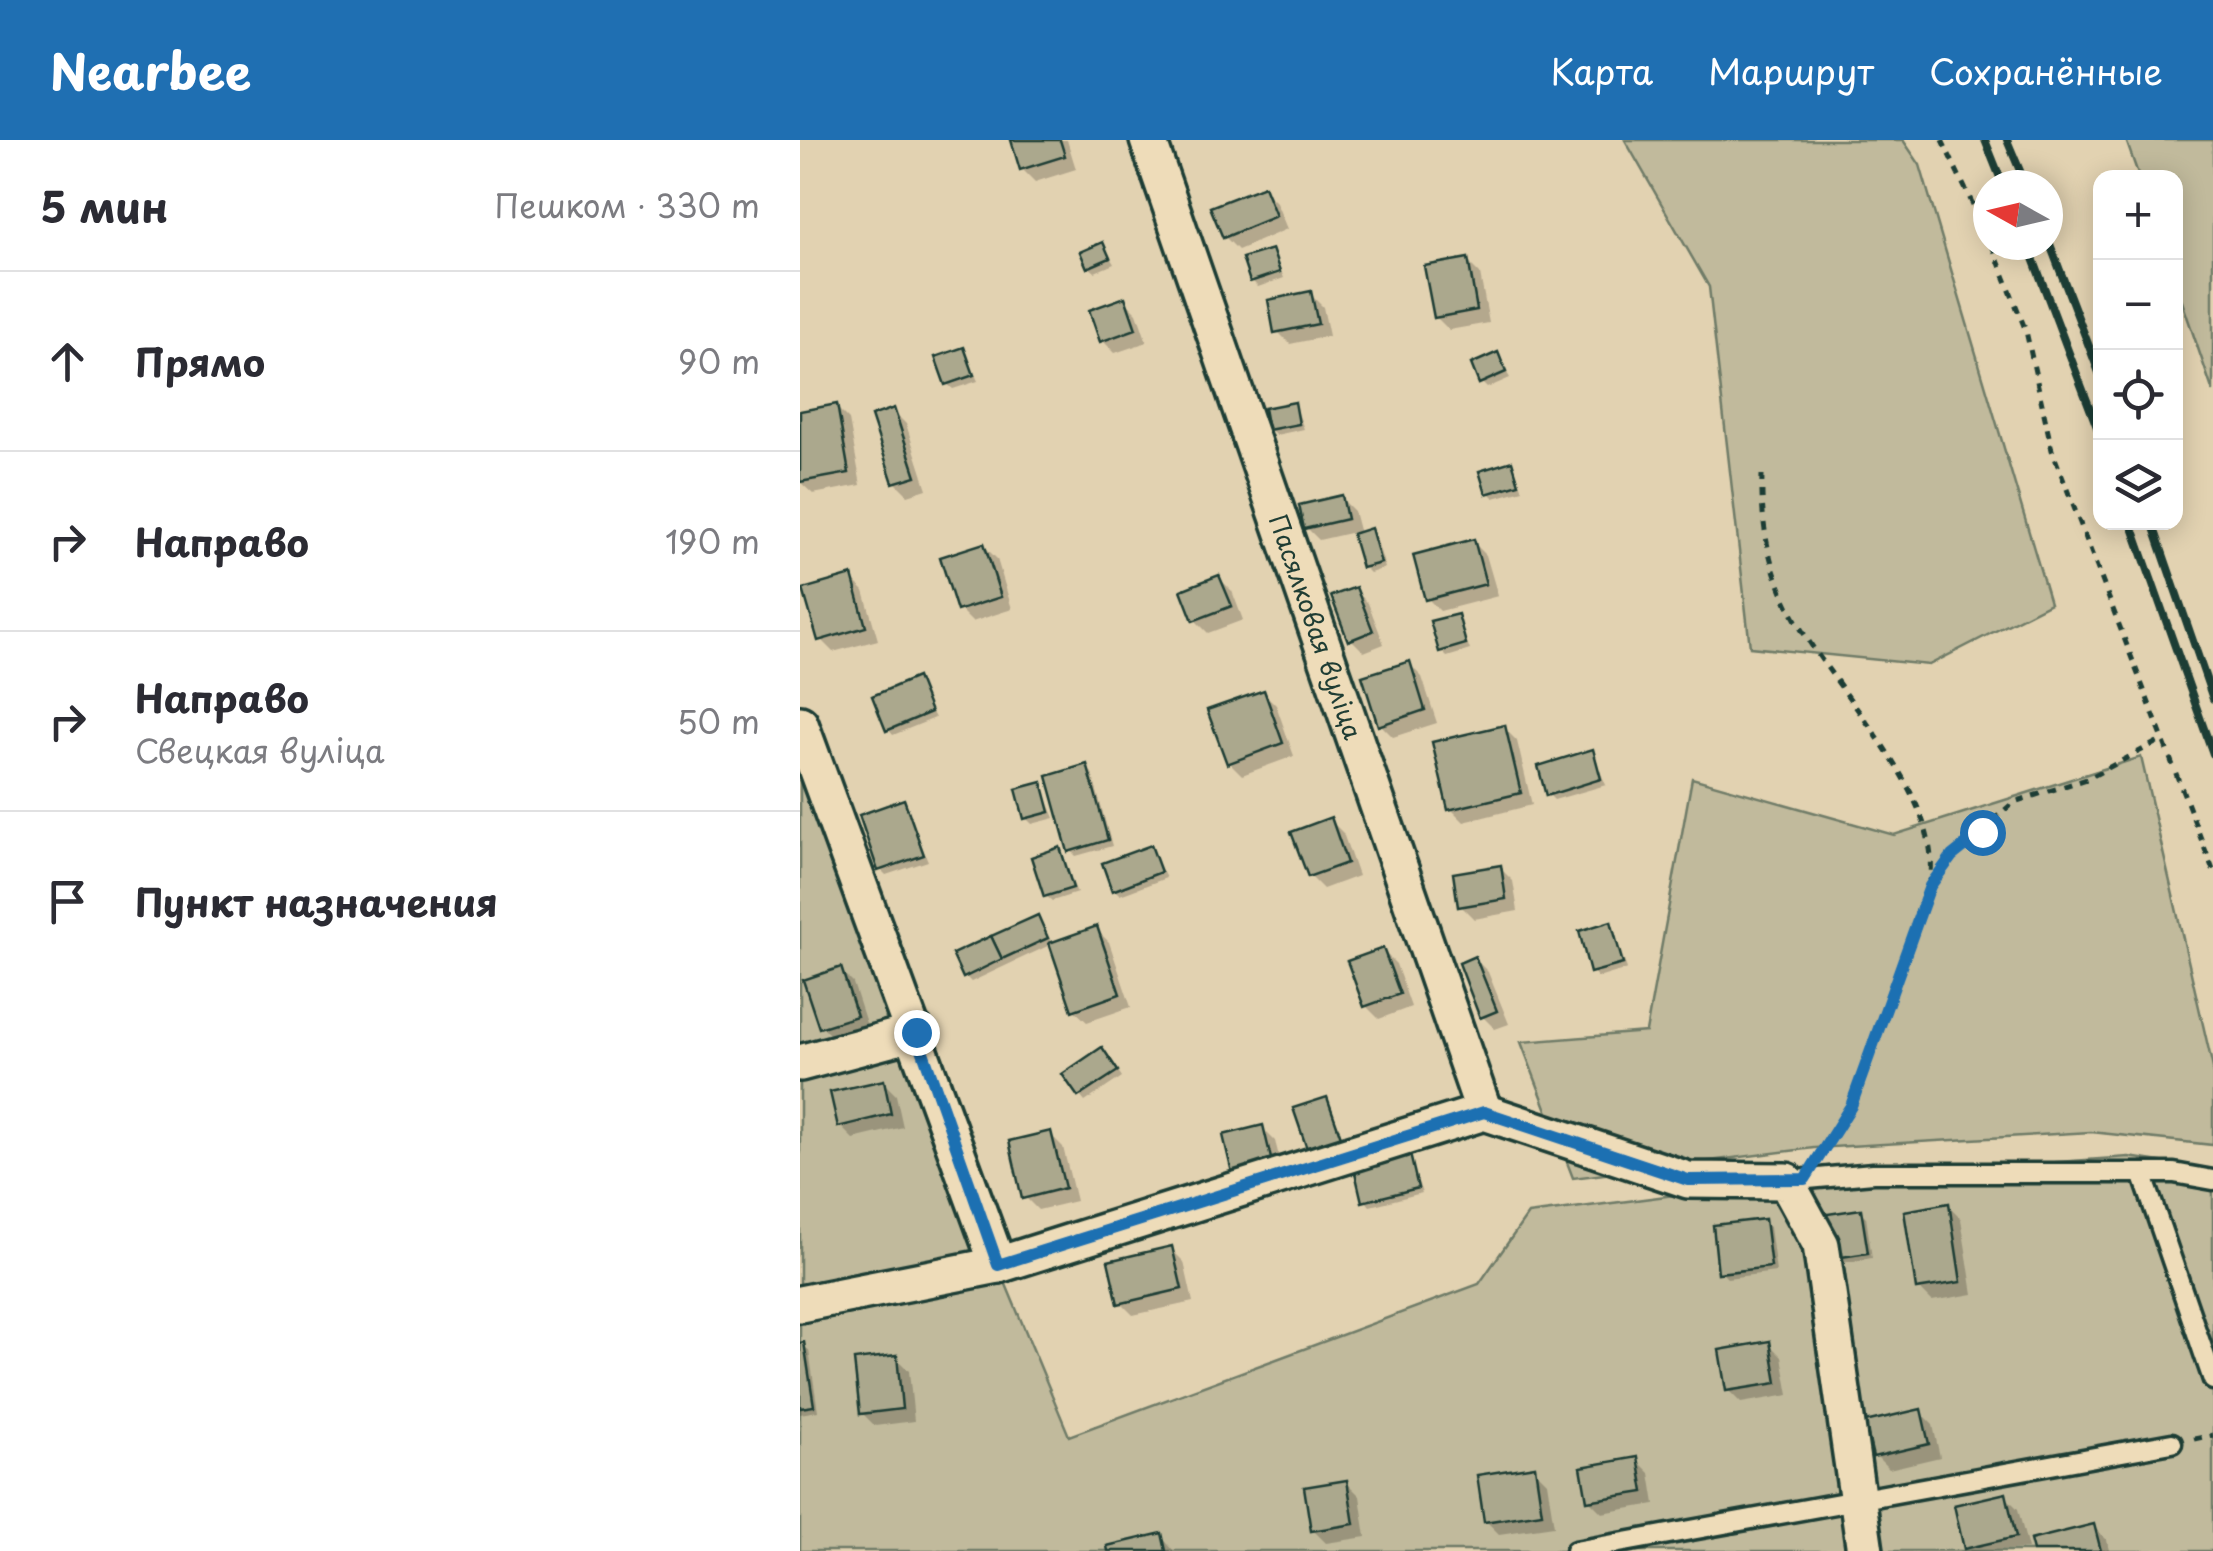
<!DOCTYPE html>
<html lang="ru">
<head>
<meta charset="utf-8">
<style>
	:root { --surface:#fff; --page:#f7f7f7; --text:#2b2b33; --muted:#7c7c81; --line:#e1e1e2; --accent:#1f6fb2 }
	body { margin:0; font-family:"Playpen Sans",sans-serif; background:var(--page); color:var(--text) }
	.controls { position:absolute; right:30px; top:30px; display:grid; overflow:hidden; border-radius:20px; box-shadow:0 5px 25px #0003 }
	.controls button { width:90px; height:90px; display:grid; place-items:center; padding:0; border:0; border-bottom:2px solid var(--line); background:var(--surface); color:var(--text); font:50px sans-serif }
	.compass { position:absolute; left:1173px; top:30px; width:90px; height:90px; border-radius:50%; background:var(--surface); box-shadow:0 5px 25px #0003; rotate:278deg }
	.stop { position:absolute; width:30px; height:30px; margin:-22px; border:8px solid #1f6fb2; border-radius:50%; background:#fff }
	.stop.end { background:#1f6fb2; border-color:#fff; box-shadow:0 2px 10px #0008 }
	.list { margin:0; padding:0; list-style:none }
	h2 { display:flex; justify-content:space-between; align-items:center; height:130px; margin:0; padding:0 40px; font-size:42px }
	h2 small { font-size:32px; font-weight:400; color:var(--muted) }
	.list li { display:grid; grid-template-columns:65px 1fr auto; gap:30px; align-items:center; box-sizing:border-box; height:180px; padding:0 40px; border-top:2px solid var(--line) }
	.list b { display:block; font-size:38px; white-space:nowrap }
	.list p { margin:0; font-size:32px; white-space:nowrap; color:var(--muted) }
	.list em { font-size:32px; font-style:normal; color:var(--muted) }
	.icon { flex:none; width:55px; height:55px; fill:none; stroke:currentColor; stroke-width:2; stroke-linecap:round; stroke-linejoin:round }
	.map { position:relative; flex:none; width:1413px; height:1411px; overflow:hidden }
	header { display:flex; align-items:center; gap:60px; box-sizing:border-box; height:140px; padding:0 50px; background:var(--accent); color:#fff }
	header strong { font-size:48px }
	nav { display:flex; gap:55px; margin-inline-start:auto; font-size:35px }
	main { display:flex }
	aside { flex:1; background:var(--surface) }
	.map>svg:first-child { display:block }
	.green { fill:#c1ba9c; stroke:#707c68; stroke-width:2.5 }
	.shadow { fill:#0003 }
	.building { fill:#aba88d; stroke:#1f3d34; stroke-width:2.5 }
	.lines { fill:none; stroke-linecap:round; stroke-linejoin:round }
	.service-casing { stroke:#1f3d34; stroke-width:25 }
	.minor-casing { stroke:#1f3d34; stroke-width:42 }
	.path { stroke:#1f3d34; stroke-width:5; stroke-dasharray:8 8; stroke-linecap:butt }
	.service { stroke:#eedcb9; stroke-width:18 }
	.minor { stroke:#eedcb9; stroke-width:35 }
	.rail { stroke:#1f3d34; stroke-width:8 }
	.route { stroke:#1f6fb2; stroke-width:12 }
	.labels { text-anchor:middle; dominant-baseline:central; stroke-width:9; stroke-linejoin:round; paint-order:stroke }
	.street-label { font-size:25px; fill:#1f3d34; stroke:#eedcb9 }
</style>
</head>
<body>
<header>
<strong>Nearbee</strong>
<nav><a>Карта</a><a>Маршрут</a><a>Сохранённые</a></nav>
</header>
<main>
<aside>
<h2>5 мин<small>Пешком · 330 m</small></h2>
<ul class="list">
<li><svg class="icon" aria-label="ahead" viewBox="0 0 24 24"><path d="M12 20V5M6 11l6-6 6 6"/></svg><div><b>Прямо</b></div><em>90 m</em></li>
<li><svg class="icon" aria-label="right" viewBox="0 0 24 24"><path d="M7 20v-9h11M14 6l5 5-5 5"/></svg><div><b>Направо</b></div><em>190 m</em></li>
<li><svg class="icon" aria-label="right" viewBox="0 0 24 24"><path d="M7 20v-9h11M14 6l5 5-5 5"/></svg><div><b>Направо</b><p>Свецкая вуліца</p></div><em>50 m</em></li>
<li><svg class="icon" aria-label="arrive" viewBox="0 0 24 24"><path d="M6 21V4h12l-3 4 3 4H6"/></svg><div><b>Пункт назначения</b></div></li>
</ul>
</aside>
<div class="map">
<svg width="1413" height="1411" viewBox="0 0 1413 1411">
	<rect width="100%" height="100%" fill="#e2d2b1"/>
	<filter id="ink" filterUnits="userSpaceOnUse"><feTurbulence type="fractalNoise" baseFrequency=".01" numOctaves="2"/><feDisplacementMap in="SourceGraphic" scale="20" xChannelSelector="R" yChannelSelector="G"/><feConvolveMatrix kernelMatrix="1 2 1 2 8 2 1 2 1" color-interpolation-filters="sRGB"/></filter>
	<g filter="url(#ink)">
		<g class="green">
			<path d="M825,0H1103L1120,25L1250,463L1129,525L950,507L909,147Z"/>
			<path d="M1326,0H1413V252L1376,144V38L1339,37Z"/>
			<path d="M0,585L198,1125L269,1296L679,1144L728,1074L982,1041L1329,1017L1413,1030V1411H0Z"/>
			<path d="M1341,617L1413,928V1005L1291,992L1014,1008L773,1038L721,902L846,892L892,638L1094,695Z"/>
		</g>
		<g class="shadow">
			<path d="M214,0H267L276,29L235,42L222,29Z"/>
			<path d="M463,49L476,62L487,89L438,110L425,97Z"/>
			<path d="M303,105L314,124L295,132L289,127Z"/>
			<path d="M472,111L484,138L458,147L452,141Z"/>
			<path d="M667,121L680,134L689,183L649,190L636,177Z"/>
			<path d="M510,154L523,167L529,196L490,204L477,191Z"/>
			<path d="M324,160L337,173L347,202L315,213L302,200Z"/>
			<path d="M163,209L178,241L153,249L147,244Z"/>
			<path d="M697,215L710,238L687,248L681,242Z"/>
			<path d="M495,265L504,289L476,295L470,289Z"/>
			<path d="M36,267L49,280L61,345L13,354L0,342V273Z"/>
			<path d="M93,271L106,284L127,349L108,355L95,342Z"/>
			<path d="M712,324L723,350L694,358L688,352Z"/>
			<path d="M541,358L554,371L560,394L571,391L576,397L585,428L570,433L564,427L554,392L519,400L506,387Z"/>
			<path d="M673,402L686,415L698,456L640,471L627,458Z"/>
			<path d="M184,406L197,419L212,469L172,482L159,469Z"/>
			<path d="M51,438L64,451L78,500L33,512L20,499Z"/>
			<path d="M419,438L432,451L443,480L408,493L395,480Z"/>
			<path d="M555,450L568,463L584,504L564,512L551,499Z"/>
			<path d="M657,476L670,510L647,517L641,511Z"/>
			<path d="M609,524L622,537L637,583L593,597L580,584Z"/>
			<path d="M116,540L135,578L93,595L88,589Z"/>
			<path d="M463,552L476,565L494,616L442,635L429,622Z"/>
			<path d="M704,588L717,601L732,665L664,682L651,669Z"/>
			<path d="M792,612L806,645L754,660L749,655Z"/>
			<path d="M286,627L292,633L312,706L276,716L270,710Z"/>
			<path d="M241,645L255,678L232,684L226,678Z"/>
			<path d="M104,662L128,721L86,735L80,729Z"/>
			<path d="M530,680L543,693L558,736L523,749L510,736Z"/>
			<path d="M350,708L366,738L320,755L314,749Z"/>
			<path d="M259,710L277,753L252,761L246,756Z"/>
			<path d="M700,728L713,741L718,771L674,779L661,766Z"/>
			<path d="M237,778L253,804L296,789L309,802L331,867L287,882L274,870L252,804L171,842L165,836Z"/>
			<path d="M811,784L827,829L798,838L793,832Z"/>
			<path d="M583,811L596,824L611,867L579,879L566,866Z"/>
			<path d="M675,819L688,832L709,884L695,889L682,876Z"/>
			<path d="M40,830L53,843L68,889L35,900L22,887Z"/>
			<path d="M308,916L322,937L285,962L280,956Z"/>
			<path d="M83,942L96,955L103,987L53,999L40,986Z"/>
			<path d="M526,959L545,1003L515,1013L510,1007Z"/>
			<path d="M462,988L475,1001L485,1040L435,1036Z"/>
			<path d="M250,994L263,1007L276,1061L238,1070L225,1057Z"/>
			<path d="M609,1017L622,1053L570,1066L565,1060Z"/>
			<path d="M1148,1066L1161,1079L1173,1154L1132,1161L1119,1148Z"/>
			<path d="M1060,1071L1066,1077L1072,1118L1036,1124Z"/>
			<path d="M964,1082L970,1087L976,1132L927,1138L921,1132Z"/>
			<path d="M371,1109L384,1122L393,1162L333,1175L320,1162Z"/>
			<path d="M969,1204L982,1217L989,1255L941,1263L928,1250Z"/>
			<path d="M0,1205L9,1210L18,1271L0,1274Z"/>
			<path d="M96,1218L109,1231L114,1281L75,1286L62,1273Z"/>
			<path d="M1120,1272L1133,1285L1140,1317L1089,1329L1076,1316Z"/>
			<path d="M837,1320L850,1333L855,1364L802,1373L789,1360Z"/>
			<path d="M734,1329L747,1342L754,1386L699,1394L686,1381Z"/>
			<path d="M547,1343L560,1356L566,1397L526,1403L513,1390Z"/>
			<path d="M1205,1356L1218,1369L1228,1409L1170,1411L1167,1408Z"/>
			<path d="M1294,1387L1307,1400L1309,1411H1236Z"/>
			<path d="M361,1396L374,1411H310Z"/>
		</g>
		<g class="building">
			<path d="M211,0H260L265,16L220,30Z"/>
			<path d="M464,46L476,76L423,98L410,67Z"/>
			<path d="M303,102L310,118L287,128L280,112Z"/>
			<path d="M472,109L480,132L450,142L442,118Z"/>
			<path d="M668,118L677,170L634,178L624,126Z"/>
			<path d="M511,151L518,184L474,193L468,160Z"/>
			<path d="M325,157L336,189L300,202L289,170Z"/>
			<path d="M164,207L174,235L145,245L135,217Z"/>
			<path d="M698,212L706,232L679,244L671,224Z"/>
			<path d="M495,262L499,284L468,290L464,268Z"/>
			<path d="M37,264L49,333L0,342V271Z"/>
			<path d="M94,268L116,336L93,343L71,276Z"/>
			<path d="M712,321L719,344L686,354L679,331Z"/>
			<path d="M542,355L547,379L504,389L499,365Z"/>
			<path d="M571,388L581,423L562,428L552,394Z"/>
			<path d="M674,399L686,444L625,460L613,415Z"/>
			<path d="M184,403L201,457L157,471L140,417Z"/>
			<path d="M52,435L66,487L18,501L3,449Z"/>
			<path d="M419,435L432,466L393,481L381,450Z"/>
			<path d="M556,447L573,491L548,501L531,456Z"/>
			<path d="M658,474L666,504L639,512L630,481Z"/>
			<path d="M610,521L625,570L578,586L562,536Z"/>
			<path d="M117,537L131,572L86,591L72,556Z"/>
			<path d="M464,550L483,603L427,624L407,570Z"/>
			<path d="M705,585L721,653L648,670L632,602Z"/>
			<path d="M793,609L801,639L746,656L738,626Z"/>
			<path d="M287,624L308,700L268,712L247,636Z"/>
			<path d="M242,642L250,672L224,679L216,649Z"/>
			<path d="M104,659L124,715L78,731L59,675Z"/>
			<path d="M531,677L547,723L508,737L491,692Z"/>
			<path d="M351,705L361,732L312,751L302,723Z"/>
			<path d="M260,707L273,748L244,757L231,717Z"/>
			<path d="M701,725L706,759L658,767L653,733Z"/>
			<path d="M238,775L248,798L202,819L191,796Z"/>
			<path d="M811,781L823,824L790,833L779,791Z"/>
			<path d="M297,786L320,854L272,871L249,803Z"/>
			<path d="M191,796L202,819L163,838L152,814Z"/>
			<path d="M583,808L600,854L564,867L547,821Z"/>
			<path d="M675,816L697,871L680,878L659,823Z"/>
			<path d="M41,827L57,876L19,888L3,840Z"/>
			<path d="M302,907L318,931L278,957L262,934Z"/>
			<path d="M84,940L91,974L38,987L30,952Z"/>
			<path d="M527,957L541,997L507,1009L493,968Z"/>
			<path d="M463,985L473,1027L433,1037L423,995Z"/>
			<path d="M251,991L265,1048L222,1059L209,1001Z"/>
			<path d="M610,1014L618,1048L562,1062L554,1028Z"/>
			<path d="M1149,1063L1161,1142L1116,1149L1104,1071Z"/>
			<path d="M1061,1069L1068,1113L1028,1119L1021,1075Z"/>
			<path d="M965,1079L971,1127L918,1133L913,1085Z"/>
			<path d="M372,1106L382,1149L318,1164L308,1121Z"/>
			<path d="M970,1201L977,1243L926,1251L919,1210Z"/>
			<path d="M4,1202L14,1266L0,1268V1203Z"/>
			<path d="M97,1215L102,1269L60,1274L54,1220Z"/>
			<path d="M1121,1269L1129,1304L1073,1317L1065,1282Z"/>
			<path d="M838,1317L844,1352L787,1361L781,1327Z"/>
			<path d="M735,1326L742,1373L684,1382L677,1335Z"/>
			<path d="M547,1340L554,1384L511,1391L504,1347Z"/>
			<path d="M1206,1353L1216,1397L1164,1409L1154,1365Z"/>
			<path d="M1294,1384L1301,1411H1233L1230,1400Z"/>
			<path d="M362,1393L366,1411H308L307,1406Z"/>
		</g>
		<g class="lines">
			<defs>
				<g id="service">
					<path d="M1342,1033L1413,1240"/>
					<path d="M986,1041L1073,1033H1374L1413,1040"/>
					<path d="M775,1411L1372,1303"/>
				</g>
				<g id="minor">
					<path id="s1" d="M348,0L684,972"/>
					<path d="M0,584L198,1125"/>
					<path d="M0,923L116,892"/>
					<path d="M0,1164L198,1125L684,972L888,1040L986,1041L1021,1105L1065,1411"/>
				</g>
			</defs>
			<use href="#service" class="service-casing"/>
			<use href="#minor" class="minor-casing"/>
			<g class="path">
				<path d="M1142,0L1188,96"/>
				<path d="M1192,105L1226,191L1252,310L1413,730"/>
				<path d="M962,335C961,376 966,415 983,454C1017,538 1146,648 1130,743"/>
				<path d="M1020,1016L1051,966L1130,746L1152,716L1214,662L1287,639L1361,600"/>
				<path d="M1394,1299L1413,1295"/>
			</g>
			<use href="#service" class="service"/>
			<use href="#minor" class="minor"/>
			<g class="rail">
				<path d="M1185,0L1203,45"/>
				<path d="M1207,0L1226,45"/>
				<path d="M1248,99L1300,235"/>
				<path d="M1228,105L1300,295"/>
				<path d="M1331,382L1413,614"/>
				<path d="M1352,382L1413,559"/>
			</g>
		</g>
	</g>
	<g class="lines" filter="url(#ink)">
		<path class="route" d="M116,892L198,1125L684,972L888,1040L1005,1039L1051,966L1130,746L1152,716L1182,692"/>
	</g>
	<g class="labels">
		<g class="street-label">
			<text stroke="none"><textPath href="#s1" startOffset="515">Пасялковая вуліца</textPath></text>
		</g>
	</g>
</svg>
<div class="controls">
<button>+</button>
<button>−</button>
<button><svg class="icon" aria-label="locate" viewBox="0 0 24 24"><circle cx="12" cy="12" r="6"/><path d="M12 2v4M12 18v4M2 12h4M18 12h4"/></svg></button>
<button><svg class="icon" aria-label="layers" viewBox="0 0 24 24"><path d="M12 4l9 5-9 5-9-5zM3 14l9 5 9-5"/></svg></button>
</div>
<svg class="compass" viewBox="-18 -18 36 36"><path d="M0-13l5 13h-10z" fill="#e53935"/><path d="M0 13l5-13h-10z" fill="#7c7c81"/></svg>
<div class="stop" style="left:1182px;top:692px"></div>
<div class="stop end" style="left:116px;top:892px"></div>
</div>
</main>
</body>
</html>
